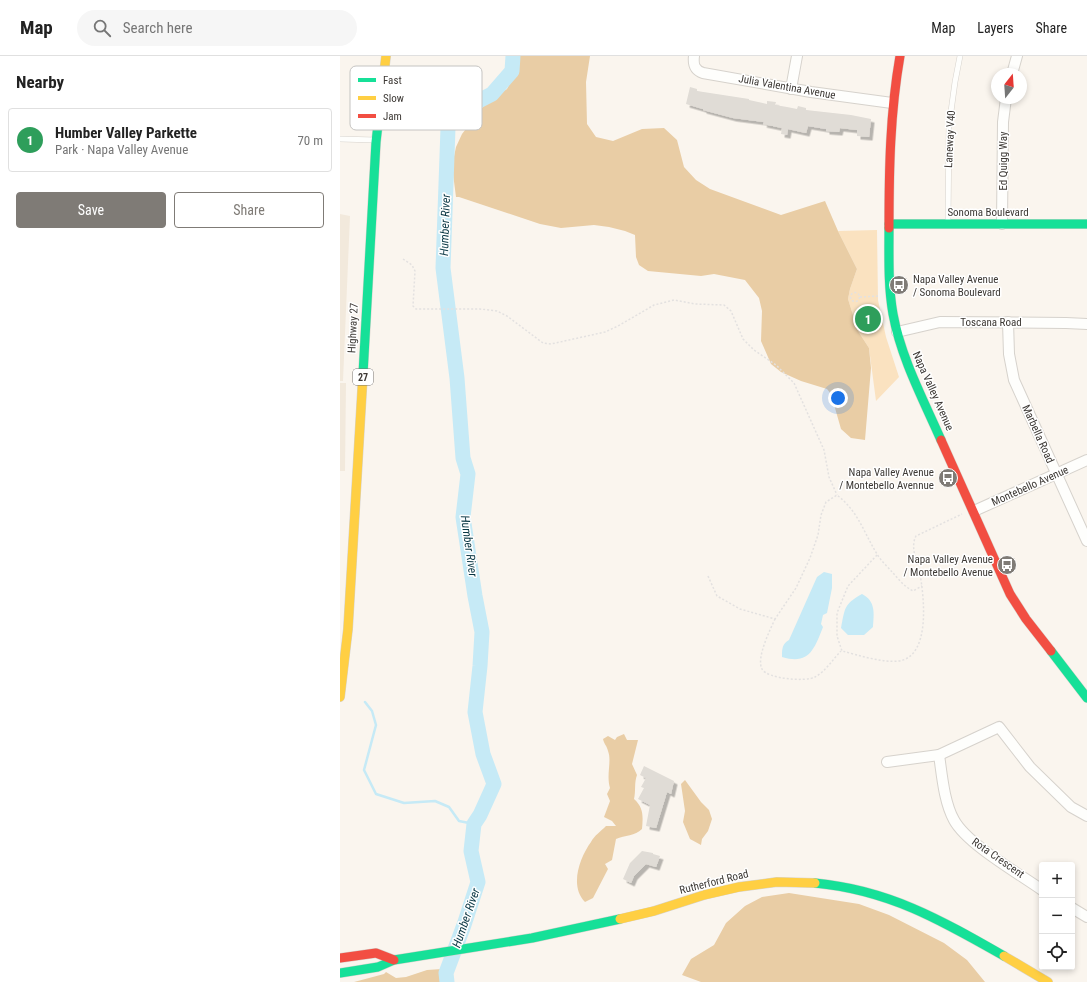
<!DOCTYPE html>
<html lang="en">
<head>
<meta charset="utf-8">
<style>
	:root { --surface:#fff; --page:#f6f6f6; --text:#222; --muted:#767676; --line:#e0e0e0; --accent:#7f7b76 }
	body { margin:0; font-family:"Roboto Condensed",sans-serif; background:var(--page); color:var(--text) }
	.controls { position:absolute; right:12px; bottom:12px; display:grid; overflow:hidden; border-radius:4px; box-shadow:0 2px 6px #0003 }
	.controls button { width:36px; height:36px; display:grid; place-items:center; padding:0; border:0; border-bottom:1px solid var(--line); background:var(--surface); color:var(--text); font:20px sans-serif }
	.compass { position:absolute; left:651px; top:12px; width:36px; height:36px; border-radius:50%; background:var(--surface); box-shadow:0 2px 6px #0003; rotate:17deg }
	.you { position:absolute; left:498px; top:342px; width:14px; height:14px; margin:-10px; border:3px solid #fff; border-radius:50%; background:#1a73e8; box-shadow:0 0 0 6px #1a73e833 }
	.badge { display:grid; place-items:center; width:26px; height:26px; border-radius:50%; background:var(--accent); color:#fff; font-size:13px; font-weight:700 }
	.pin { position:absolute; translate:-50% -50%; border:2px solid #fff; box-shadow:0 1px 4px #0006 }
	.list { margin:0; padding:0; list-style:none }
	h2 { display:flex; justify-content:space-between; align-items:center; height:52px; margin:0; padding:0 16px; font-size:17px }
	h2 small { font-size:13px; font-weight:400; color:var(--muted) }
	.list li { display:grid; grid-template-columns:26px 1fr auto; gap:12px; align-items:center; box-sizing:border-box; height:64px; margin:0 8px 8px; padding:0 8px; border:1px solid var(--line); border-radius:4px }
	.list b { display:block; font-size:15px; white-space:nowrap }
	.list p { margin:0; font-size:13px; white-space:nowrap; color:var(--muted) }
	.list em { font-size:13px; font-style:normal; color:var(--muted) }
	.actions { display:flex; gap:8px; padding:12px 16px }
	.actions a { flex:1; padding:9px 0; border:1px solid var(--accent); border-radius:4px; text-align:center; font-size:14px; color:var(--accent) }
	.actions .main { background:var(--accent); color:#fff }
	.icon { flex:none; width:22px; height:22px; fill:none; stroke:currentColor; stroke-width:2; stroke-linecap:round; stroke-linejoin:round }
	.map { position:relative; flex:none; width:747px; height:926px; overflow:hidden }
	header { display:flex; align-items:center; gap:24px; box-sizing:border-box; height:56px; padding:0 20px; background:var(--surface); border-bottom:1px solid var(--line) }
	header strong { font-size:19px }
	nav { display:flex; gap:22px; margin-inline-start:auto; font-size:14px }
	.search { width:280px; height:36px; background:var(--page); display:flex; align-items:center; gap:10px; box-sizing:border-box; padding:0 14px; border-radius:22px; color:var(--muted); font-size:15px }
	main { display:flex }
	aside { flex:1; background:var(--surface) }
	.map>svg:first-child { display:block }
	.built { fill:#f2e9dc }
	.green { fill:#fae2c0 }
	.forest { fill:#e9cda5 }
	.water { fill:#c6eaf6 }
	.lines { fill:none; stroke-linecap:round; stroke-linejoin:round }
	.stream { stroke:#c6eaf6; stroke-width:2.5 }
	.river { stroke:#c6eaf6; stroke-width:15 }
	.building { fill:#e0dcd6; filter:url(#shadow) }
	.lane-casing { stroke:#d6d2cc; stroke-width:6 }
	.street-casing { stroke:#d6d2cc; stroke-width:12 }
	.fast-casing { stroke:#d6d2cc; stroke-width:10 }
	.slow-casing { stroke:#d6d2cc; stroke-width:10 }
	.jam-casing { stroke:#d6d2cc; stroke-width:10 }
	.path { stroke:#e3e1e0; stroke-width:1.5; stroke-dasharray:2 2; stroke-linecap:butt }
	.lane { stroke:#fefefc; stroke-width:5 }
	.street { stroke:#fefefc; stroke-width:10 }
	.fast { stroke:#16e098; stroke-width:9 }
	.slow { stroke:#ffcf43; stroke-width:9 }
	.jam { stroke:#f24e42; stroke-width:9 }
	.labels { text-anchor:middle; dominant-baseline:central; stroke-width:3; stroke-linejoin:round; paint-order:stroke }
	.shield { fill:#fff; stroke:#777472; stroke-width:1 }
	.shield-label { font-size:10px; font-weight:bold; fill:#3d3935 }
	.street-label { font-size:11px; fill:#3d3935; stroke:#fff }
	.poi-label { font-size:11px; fill:#3d3935; stroke:#fff; text-anchor:end }
	.water-label { font-size:12px; font-style:italic; fill:#093744; stroke:#fff }
	.key { fill:#fff; stroke:#c5c4c2; stroke-width:1 }
	.key-label { font-size:11px; fill:#3d3935 }
</style>
</head>
<body>
<header>
<strong>Map</strong>
<div class="search"><svg class="icon" aria-label="search" viewBox="0 0 24 24"><circle cx="10" cy="10" r="6"/><path d="M15 15l6 6"/></svg>Search here</div>
<nav><a>Map</a><a>Layers</a><a>Share</a></nav>
</header>
<main>
<aside>
<h2>Nearby<small></small></h2>
<ul class="list">
<li><span class="badge" style="background:#2e9e5b">1</span><div><b>Humber Valley Parkette</b><p>Park · Napa Valley Avenue</p></div><em>70 m</em></li>
</ul>
<div class="actions"><a class="main">Save</a><a>Share</a></div>
</aside>
<div class="map">
<svg width="747" height="926" viewBox="0 0 747 926">
	<defs>
		<filter id="shadow"><feDropShadow dx="3.5" dy="3.5" stdDeviation="0" flood-color="#0004"/></filter>
	</defs>
	<rect width="100%" height="100%" fill="#faf5ee"/>
	<g class="built">
		<path d="M0,158L10,160L3,325H0Z"/>
		<path d="M0,327H6L5,415H0Z"/>
	</g>
	<path class="green" d="M537,174L538,244L546,281L559,321L536,345L529,292L518,275L508,243L510,233L517,213L498,175Z"/>
	<g class="forest">
		<path d="M179,0H250L246,26L247,68L256,81L273,85L302,73L324,72L337,84L344,111L356,124L370,133L441,159L485,145L498,175L517,213L510,233L508,243L518,275L529,292L531,312L525,384L511,382L501,373L491,338L487,333L461,325L441,316L431,308L421,285L422,255L419,242L405,224L374,218L361,220L308,215L299,209L296,201L295,179L285,175L269,171L254,169L221,172L200,168L119,141H116L112,110L116,91L122,78L146,47L167,33L180,7Z"/>
		<path d="M284,678L287,684H298L292,708L297,719C294,727 296,735 294,743C304,752 303,761 302,773C295,780 285,779 276,783L272,804L265,808L268,813L253,842L245,846C229,830 240,801 251,786C254,780 261,775 266,770H276L272,765L264,761L270,745L267,738L270,732C266,719 272,705 268,695C267,690 264,688 263,683L268,680L275,684L277,681Z"/>
		<path d="M345,724L361,746L369,754L372,763L368,775L362,783L361,789L350,783L343,766L345,755L341,728Z"/>
		<path d="M449,837L519,848L549,859L604,887L627,904L645,926H361L342,919L351,903L374,889L386,867L405,850L422,841Z"/>
		<path d="M102,913L101,926H14L44,918L46,916L56,922L66,921L87,914Z"/>
	</g>
	<g class="water">
		<path d="M484,516L492,518V532L487,557L483,559L481,568L483,571C474,594 469,609 442,601C442,593 442,588 449,584L477,521Z"/>
		<path d="M522,538C536,545 534,558 533,571L524,579H508L501,572C505,552 504,548 522,538Z"/>
	</g>
	<g class="lines">
		<path class="stream" d="M25,646L32,655L36,669L24,714L36,738L64,747L95,745L109,751L119,765L134,768"/>
		<path class="river" d="M107,926L106,917L124,869L138,826L131,795L134,768L140,759L154,728L143,698L135,656L140,610L142,576L135,540L123,461L128,418L123,402L117,322L103,212L108,72L119,55L152,38L172,15L173,0"/>
	</g>
	<g class="building">
		<path d="M350,31L357,33V35L409,43V44L427,48V45L436,46L435,49L447,51L457,53L458,50L466,52V54L511,59L531,63L529,81L517,80V74L500,72L499,76L486,75V73L468,70L466,77L448,73L447,79L441,78L442,72L423,68L424,66L393,62L363,54V53L346,48Z"/>
		<path d="M304,710L334,725L331,738L327,736L316,772L306,770L310,749L298,743L304,732L301,731L306,722L300,719Z"/>
		<path d="M302,795L313,797V798L320,800L316,811L306,808L294,820L291,827L283,823L290,807Z"/>
	</g>
	<g class="lines">
		<defs>
			<g id="lane">
				<path d="M0,83L35,84"/>
				<path d="M608,166L609,70L615,26L620,0"/>
			</g>
			<g id="street">
				<path d="M354,0C353,8 354,14 363,17L471,36L552,47"/>
				<path d="M672,18L677,0"/>
				<path d="M451,33L457,0"/>
				<path d="M662,168L663,66L666,42"/>
				<path d="M668,266L669,298L674,324L747,485"/>
				<path d="M557,276L600,266L726,267L747,268"/>
				<path d="M634,455L747,404"/>
				<path d="M599,699C602,719 604,746 614,764C627,788 678,817 702,834"/>
				<path d="M547,706L599,699L659,671L690,711L731,751L747,760"/>
				<path d="M732,852L747,861"/>
			</g>
			<g id="fast">
				<path d="M549,168H747"/>
				<path d="M549,172C549,201 548,230 553,258C561,302 583,343 601,384"/>
				<path d="M23,318L36,86L40,51"/>
				<path d="M711,595L747,642"/>
				<path d="M475,827C549,834 601,864 664,900"/>
				<path d="M0,917L38,911L54,904L192,882L280,863"/>
			</g>
			<g id="slow">
				<path d="M40,51L46,0"/>
				<path d="M0,641L8,573L23,318"/>
				<path d="M280,863L314,855L364,839L399,831L437,826L475,827"/>
				<path d="M664,900L708,926"/>
			</g>
			<g id="jam">
				<path d="M549,172C549,114 550,57 560,0"/>
				<path d="M601,384L670,538L686,563L711,595"/>
				<path d="M0,902L36,897L54,904"/>
			</g>
		</defs>
		<use href="#lane" class="lane-casing"/>
		<use href="#street" class="street-casing"/>
		<use href="#fast" class="fast-casing"/>
		<use href="#slow" class="slow-casing"/>
		<use href="#jam" class="jam-casing"/>
		<g class="path">
			<path d="M63,203L72,209L75,215L73,250L76,253H140L157,255L167,260L203,287L211,288L265,276L278,270L314,249L334,244L355,248L384,249L391,255L403,283L414,294L436,309L454,327L484,394L489,421L497,439"/>
			<circle cx="515" cy="241" r="4.5"/>
			<path d="M520,241L539,240"/>
			<path d="M537,499L508,530L497,557V580L502,595C518,599 542,607 559,605C591,600 584,541 580,518C577,506 570,491 576,480L622,458"/>
			<path d="M368,520L377,540L400,553L435,563L456,532L470,502L478,479L481,459L486,446L497,439C518,455 524,477 537,498C541,505 548,511 553,517C559,524 565,531 573,535L582,530"/>
			<path d="M435,563C430,574 416,602 422,613C427,623 466,626 475,621C485,616 493,603 501,595"/>
		</g>
		<use href="#lane" class="lane"/>
		<use href="#street" class="street"/>
		<use href="#fast" class="fast"/>
		<use href="#slow" class="slow"/>
		<use href="#jam" class="jam"/>
	</g>
	<defs>
		<symbol id="bus-disc" viewBox="-11 -11 22 22"><circle r="9.5" fill="#7f7b76" stroke="#fff"/><path d="M-5-6H5V4H4V6H2V4H-2V6H-4V4H-5ZM-3.5-4V0h7V-4ZM-3.5 1.2v1.5H-2V1.2ZM2 1.2v1.5H3.5V1.2Z" fill="#fff"/></symbol>
	</defs>
	<g fill-rule="evenodd">
		<use href="#bus-disc" x="548" y="218" width="22" height="22"/>
		<use href="#bus-disc" x="597" y="411" width="22" height="22"/>
		<use href="#bus-disc" x="656" y="498" width="22" height="22"/>
	</g>
	<g class="labels">
		<rect class="shield" x="13" y="313" width="20" height="16" rx="3"/>
		<g class="shield-label">
			<text x="23" y="321">27</text>
		</g>
		<g class="street-label">
			<text transform="translate(447 31) rotate(10)">Julia Valentina Avenue</text>
			<text transform="translate(610 83) rotate(-87)">Laneway V40</text>
			<text transform="translate(663 105) rotate(-90)">Ed Quigg Way</text>
			<text x="648" y="156">Sonoma Boulevard</text>
			<text x="651" y="266">Toscana Road</text>
			<text transform="translate(13 272) rotate(-87)">Highway 27</text>
			<text transform="translate(593 335) rotate(66)">Napa Valley Avenue</text>
			<text transform="translate(698 378) rotate(66)">Marbella Road</text>
			<text transform="translate(690 430) rotate(-24)">Montebello Avenue</text>
			<text transform="translate(658 802) rotate(35)">Rota Crescent</text>
			<text transform="translate(374 826) rotate(-14)">Rutherford Road</text>
		</g>
		<g class="poi-label">
			<text x="573" y="223" text-anchor="start">Napa Valley Avenue<tspan x="573" dy="13">/ Sonoma Boulevard</tspan></text>
			<text x="594" y="416">Napa Valley Avenue<tspan x="594" dy="13">/ Montebello Avennue</tspan></text>
			<text x="653" y="503">Napa Valley Avenue<tspan x="653" dy="13">/ Montebello Avenue</tspan></text>
		</g>
		<g class="water-label">
			<text transform="translate(105 169) rotate(-88)">Humber River</text>
			<text transform="translate(129 490) rotate(82)">Humber River</text>
			<text transform="translate(126 862) rotate(-71)">Humber River</text>
		</g>
	</g>
	<rect x="10" y="10" width="132" height="64" rx="6" class="key"/>
	<rect x="18" y="22" width="18" height="4" fill="#16e098"/>
	<rect x="18" y="40" width="18" height="4" fill="#ffcf43"/>
	<rect x="18" y="58" width="18" height="4" fill="#f24e42"/>
	<g class="key-label">
		<text x="43" y="28">Fast</text>
		<text x="43" y="46">Slow</text>
		<text x="43" y="64">Jam</text>
	</g>
</svg>
<div class="controls">
<button>+</button>
<button>−</button>
<button><svg class="icon" aria-label="locate" viewBox="0 0 24 24"><circle cx="12" cy="12" r="6"/><path d="M12 2v4M12 18v4M2 12h4M18 12h4"/></svg></button>
</div>
<svg class="compass" viewBox="-18 -18 36 36"><path d="M0-13l5 13h-10z" fill="#e53935"/><path d="M0 13l5-13h-10z" fill="#767676"/></svg>
<div class="you"></div>
<div class="pin badge" style="left:528px;top:263px;background:#2e9e5b">1</div>
</div>
</main>
</body>
</html>
